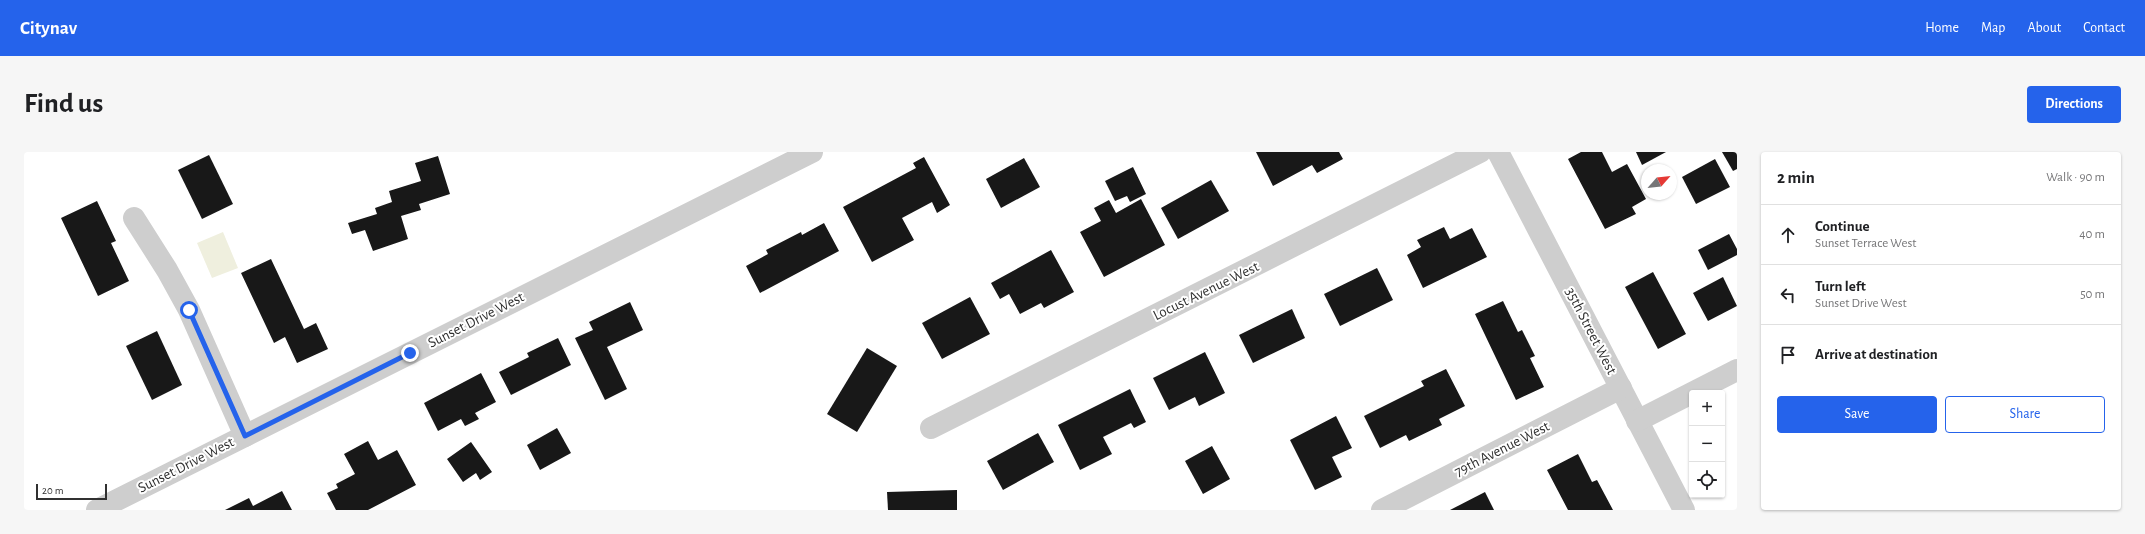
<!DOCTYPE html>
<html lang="en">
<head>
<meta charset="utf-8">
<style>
	:root { --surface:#fff; --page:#f6f6f6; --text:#202124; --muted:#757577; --line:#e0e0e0; --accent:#2563eb }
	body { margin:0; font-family:"Alegreya Sans",sans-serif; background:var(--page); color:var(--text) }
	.controls { position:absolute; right:12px; bottom:12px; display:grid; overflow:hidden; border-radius:4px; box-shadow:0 1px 3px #0004 }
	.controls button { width:36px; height:36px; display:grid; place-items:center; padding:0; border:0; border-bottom:1px solid var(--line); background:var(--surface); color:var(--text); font:20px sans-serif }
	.compass { position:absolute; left:1617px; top:12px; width:36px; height:36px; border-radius:50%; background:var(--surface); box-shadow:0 1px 3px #0004; rotate:63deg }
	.scale { position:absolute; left:12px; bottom:10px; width:71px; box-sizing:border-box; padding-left:4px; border:2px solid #313131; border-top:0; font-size:11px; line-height:14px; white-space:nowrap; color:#313131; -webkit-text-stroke:3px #fff; paint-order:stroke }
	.stop { position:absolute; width:12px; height:12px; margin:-9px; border:3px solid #2563eb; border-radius:50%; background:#fff }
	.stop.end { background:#2563eb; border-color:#fff; box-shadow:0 1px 4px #0008 }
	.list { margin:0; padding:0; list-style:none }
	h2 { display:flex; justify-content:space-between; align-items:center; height:52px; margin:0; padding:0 16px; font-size:17px }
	h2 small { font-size:13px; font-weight:400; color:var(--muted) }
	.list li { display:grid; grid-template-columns:26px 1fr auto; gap:12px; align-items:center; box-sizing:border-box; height:60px; padding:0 16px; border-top:1px solid var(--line) }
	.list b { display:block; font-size:15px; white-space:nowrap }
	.list p { margin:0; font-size:13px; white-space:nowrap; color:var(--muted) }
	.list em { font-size:13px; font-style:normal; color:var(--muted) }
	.actions { display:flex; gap:8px; padding:12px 16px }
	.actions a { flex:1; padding:9px 0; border:1px solid var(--accent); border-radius:4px; text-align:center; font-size:14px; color:var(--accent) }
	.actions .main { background:var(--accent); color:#fff }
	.icon { flex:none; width:22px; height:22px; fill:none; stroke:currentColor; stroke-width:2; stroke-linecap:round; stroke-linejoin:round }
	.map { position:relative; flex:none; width:1713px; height:358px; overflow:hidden; border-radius:4px }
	header { display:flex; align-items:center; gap:24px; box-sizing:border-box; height:56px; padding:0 20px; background:var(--accent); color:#fff }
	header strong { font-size:19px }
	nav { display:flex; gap:22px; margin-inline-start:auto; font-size:14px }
	.intro { display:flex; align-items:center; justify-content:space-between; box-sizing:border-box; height:96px; padding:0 24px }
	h1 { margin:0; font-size:28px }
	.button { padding:10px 18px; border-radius:4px; background:var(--accent); color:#fff; font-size:14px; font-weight:700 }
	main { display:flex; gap:24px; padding:0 24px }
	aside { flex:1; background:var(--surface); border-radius:4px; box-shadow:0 1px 3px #0004 }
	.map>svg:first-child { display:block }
	.green { fill:#efefde }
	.building { fill:#181818 }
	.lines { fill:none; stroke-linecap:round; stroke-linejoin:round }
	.minor { stroke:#cecece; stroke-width:22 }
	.route { stroke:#2563eb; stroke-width:5 }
	.labels { text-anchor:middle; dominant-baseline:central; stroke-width:4; stroke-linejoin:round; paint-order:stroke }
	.street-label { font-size:15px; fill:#313131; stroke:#fff }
</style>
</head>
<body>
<header>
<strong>Citynav</strong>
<nav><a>Home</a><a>Map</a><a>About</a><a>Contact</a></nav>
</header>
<div class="intro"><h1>Find us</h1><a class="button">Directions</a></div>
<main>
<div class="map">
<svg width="1713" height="358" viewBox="0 0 1713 358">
	<rect width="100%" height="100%" fill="#fff"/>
	<path class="green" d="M199,80L214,116L188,126L173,91Z"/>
	<g class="building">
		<path d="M1232,0H1315L1319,7L1293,21L1288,13L1249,34Z"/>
		<path d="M1557,0H1578L1588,20L1603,12L1622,47L1608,55L1612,62L1581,77L1544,7Z"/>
		<path d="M1612,0H1642L1618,13Z"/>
		<path d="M1698,0H1713V17L1709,19Z"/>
		<path d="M185,3L209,52L178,67L154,18Z"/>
		<path d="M414,4L426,42L395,52L397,58L377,64L384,87L349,99L341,78L328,82L324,71L353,62L351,56L368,50L365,39L397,29L391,11Z"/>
		<path d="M900,5L926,53L913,61L908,50L878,66L890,88L848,110L819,55L892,16L889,11Z"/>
		<path d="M1000,6L1016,35L977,56L962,27Z"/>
		<path d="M1691,7L1706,35L1672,52L1658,25Z"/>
		<path d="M1109,15L1122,42L1106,50L1103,44L1091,49L1081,29Z"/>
		<path d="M1187,28L1205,59L1154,87L1137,56Z"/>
		<path d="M1117,47L1141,93L1080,125L1056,80L1077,69L1070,56L1085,48L1092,61Z"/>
		<path d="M73,49L92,89L87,91L105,129L74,144L37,66Z"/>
		<path d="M800,71L815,99L736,141L722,114L744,102L742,98L777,80L778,83Z"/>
		<path d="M1420,75L1426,87L1448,76L1463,105L1399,136L1383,103L1397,95L1393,88Z"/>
		<path d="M1705,82L1713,97V103L1684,118L1674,98Z"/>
		<path d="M1027,98L1050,140L1020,156L1017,151L996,162L985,142L976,147L967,131Z"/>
		<path d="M247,107L280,177L292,171L304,197L273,211L261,185L250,191L217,121Z"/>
		<path d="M1353,116L1369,148L1316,174L1300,142Z"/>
		<path d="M1629,120L1662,182L1634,197L1601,135Z"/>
		<path d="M1699,125L1713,154L1684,169L1669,141Z"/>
		<path d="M946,145L966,182L918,207L898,171Z"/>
		<path d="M1479,149L1494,180L1498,178L1511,204L1506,206L1520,235L1492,248L1451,162Z"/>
		<path d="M606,150L619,178L583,195L603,237L581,248L551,186L569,178L565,170Z"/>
		<path d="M1268,157L1281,186L1229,211L1215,183Z"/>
		<path d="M133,179L158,233L128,248L102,194Z"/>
		<path d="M534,186L547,213L487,243L475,220L505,205L503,201Z"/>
		<path d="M843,196L873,214L833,280L803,262Z"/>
		<path d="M1181,200L1201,241L1175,254L1171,245L1145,258L1129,226Z"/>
		<path d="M1422,217L1441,254L1415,267L1418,273L1385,289L1382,283L1356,296L1340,264L1400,234L1397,229Z"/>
		<path d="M457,221L472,250L451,261L455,267L441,274L437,267L414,279L400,251Z"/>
		<path d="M1106,237L1122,270L1110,276L1107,271L1079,285L1088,302L1056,318L1034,273Z"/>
		<path d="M1312,264L1328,296L1308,305L1318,325L1291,338L1266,288Z"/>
		<path d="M533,276L547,301L516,318L503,293Z"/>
		<path d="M1014,281L1030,310L979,338L963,309Z"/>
		<path d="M344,289L354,308L373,298L392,333L344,358H312L303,341L314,336L312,332L331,322L320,302Z"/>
		<path d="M447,290L468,320L456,328L452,321L439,330L423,307Z"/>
		<path d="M1188,294L1206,327L1179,342L1161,309Z"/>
		<path d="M1554,302L1568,330L1573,328L1589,358H1544L1523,318Z"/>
		<path d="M933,338V358H864L863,340Z"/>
		<path d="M258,339L268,358H201L225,346L229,354Z"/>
		<path d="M1461,340L1470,358H1426Z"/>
	</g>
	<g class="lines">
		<g class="minor">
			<path d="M1474,0L1660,358"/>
			<path d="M110,66L143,118L165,158L221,284"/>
			<path d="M1613,269L1713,218"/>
			<path d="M907,276L1456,0"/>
			<path d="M73,358L788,0"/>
			<path d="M1358,358L1597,236"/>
		</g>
	</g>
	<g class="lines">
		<path class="route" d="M165,158L221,284L386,201"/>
	</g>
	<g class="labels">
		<g class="street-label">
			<text transform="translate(1182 139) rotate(-26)">Locust Avenue West</text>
			<text transform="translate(452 168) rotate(-27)">Sunset Drive West</text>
			<text transform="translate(1567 179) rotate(63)">35th Street West</text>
			<text transform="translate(1478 297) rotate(-27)">79th Avenue West</text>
			<text transform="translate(162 313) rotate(-27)">Sunset Drive West</text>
		</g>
	</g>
</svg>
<div class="controls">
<button>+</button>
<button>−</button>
<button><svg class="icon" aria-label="locate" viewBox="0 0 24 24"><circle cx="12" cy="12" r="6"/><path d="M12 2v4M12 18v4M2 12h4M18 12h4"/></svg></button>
</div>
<svg class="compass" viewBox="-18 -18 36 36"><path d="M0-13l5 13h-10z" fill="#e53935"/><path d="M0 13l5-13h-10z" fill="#757577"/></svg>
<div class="scale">20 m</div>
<div class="stop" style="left:165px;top:158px"></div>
<div class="stop end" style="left:386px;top:201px"></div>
</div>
<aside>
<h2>2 min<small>Walk · 90 m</small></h2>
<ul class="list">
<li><svg class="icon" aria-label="ahead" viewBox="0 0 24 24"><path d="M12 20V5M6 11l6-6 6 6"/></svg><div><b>Continue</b><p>Sunset Terrace West</p></div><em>40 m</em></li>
<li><svg class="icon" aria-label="left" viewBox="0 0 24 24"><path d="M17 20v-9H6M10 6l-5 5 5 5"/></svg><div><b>Turn left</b><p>Sunset Drive West</p></div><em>50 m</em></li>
<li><svg class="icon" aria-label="arrive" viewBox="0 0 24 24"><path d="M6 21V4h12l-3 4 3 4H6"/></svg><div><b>Arrive at destination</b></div></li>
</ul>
<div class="actions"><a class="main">Save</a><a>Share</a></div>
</aside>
</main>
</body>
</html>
